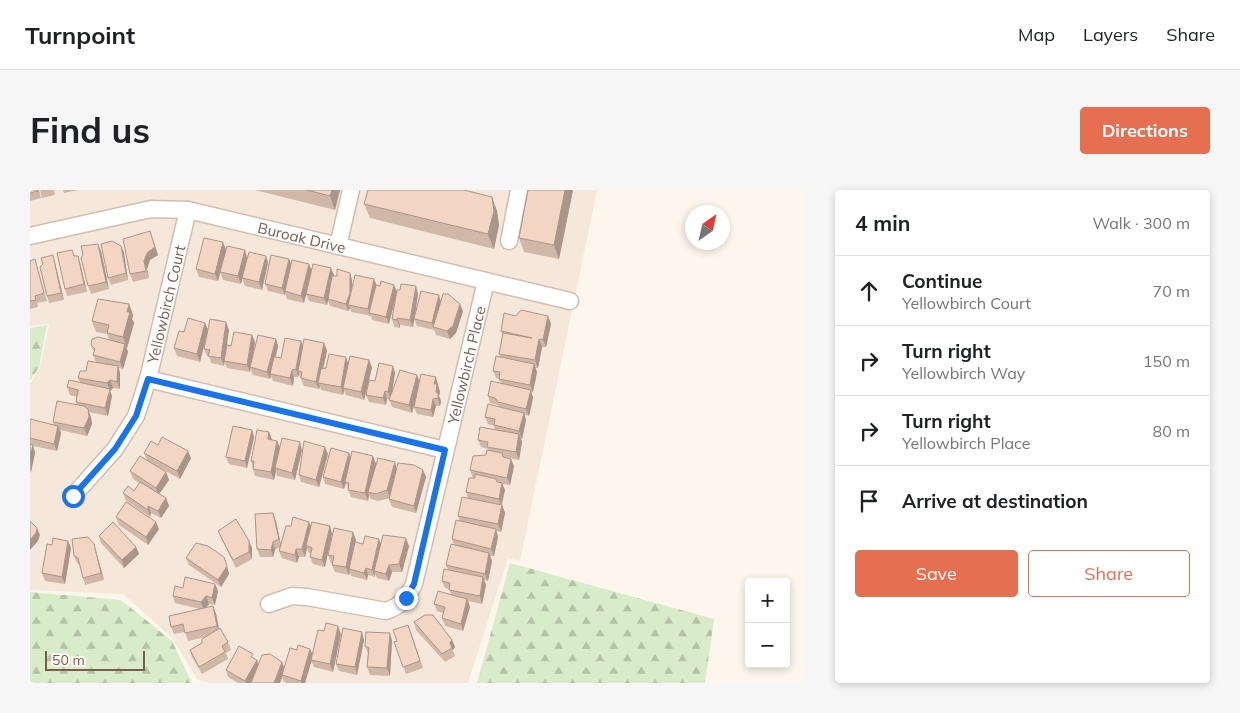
<!DOCTYPE html>
<html lang="en">
<head>
<meta charset="utf-8">
<style>
	:root { --surface:#fff; --page:#f6f6f6; --text:#202124; --muted:#757577; --line:#e0e0e0; --accent:#e76f51 }
	body { margin:0; font-family:Mulish,sans-serif; background:var(--page); color:var(--text) }
	.controls { position:absolute; right:15px; bottom:15px; display:grid; overflow:hidden; border-radius:5px; box-shadow:0 2px 8px #0003 }
	.controls button { width:45px; height:45px; display:grid; place-items:center; padding:0; border:0; border-bottom:1px solid var(--line); background:var(--surface); color:var(--text); font:25px sans-serif }
	.compass { position:absolute; left:655px; top:15px; width:45px; height:45px; border-radius:50%; background:var(--surface); box-shadow:0 2px 8px #0003; rotate:34deg }
	.scale { position:absolute; left:15px; bottom:12px; width:100px; box-sizing:border-box; padding-left:5px; border:2px solid #7a5c4d; border-top:0; font-size:14px; line-height:18px; white-space:nowrap; color:#7a5c4d; -webkit-text-stroke:4px #fffaf3; paint-order:stroke }
	.stop { position:absolute; width:15px; height:15px; margin:-11px; border:4px solid #1a73e8; border-radius:50%; background:#fff }
	.stop.end { background:#1a73e8; border-color:#fff; box-shadow:0 1px 5px #0008 }
	.list { margin:0; padding:0; list-style:none }
	h2 { display:flex; justify-content:space-between; align-items:center; height:65px; margin:0; padding:0 20px; font-size:21px }
	h2 small { font-size:16px; font-weight:400; color:var(--muted) }
	.list li { display:grid; grid-template-columns:32px 1fr auto; gap:15px; align-items:center; box-sizing:border-box; height:70px; padding:0 20px; border-top:1px solid var(--line) }
	.list b { display:block; font-size:19px; white-space:nowrap }
	.list p { margin:0; font-size:16px; white-space:nowrap; color:var(--muted) }
	.list em { font-size:16px; font-style:normal; color:var(--muted) }
	.actions { display:flex; gap:10px; padding:15px 20px }
	.actions a { flex:1; padding:11px 0; border:1px solid var(--accent); border-radius:5px; text-align:center; font-size:18px; color:var(--accent) }
	.actions .main { background:var(--accent); color:#fff }
	.icon { flex:none; width:28px; height:28px; fill:none; stroke:currentColor; stroke-width:2; stroke-linecap:round; stroke-linejoin:round }
	.map { position:relative; flex:none; width:775px; height:493px; overflow:hidden; border-radius:5px }
	header { display:flex; align-items:center; gap:30px; box-sizing:border-box; height:70px; padding:0 25px; background:var(--surface); border-bottom:1px solid var(--line) }
	header strong { font-size:24px }
	nav { display:flex; gap:28px; margin-inline-start:auto; font-size:18px }
	.intro { display:flex; align-items:center; justify-content:space-between; box-sizing:border-box; height:120px; padding:0 30px }
	h1 { margin:0; font-size:35px }
	.button { padding:12px 22px; border-radius:5px; background:var(--accent); color:#fff; font-size:18px; font-weight:700 }
	main { display:flex; gap:30px; padding:0 30px }
	aside { flex:1; background:var(--surface); border-radius:5px; box-shadow:0 2px 8px #0003 }
	.map>svg:first-child { display:block }
	.residential { fill:#f5e8da }
	.forest { fill:url(#forest-firs) }
	.lines { fill:none; stroke-linecap:round; stroke-linejoin:round }
	.minor-casing { stroke:#d1beb0; stroke-width:19 }
	.minor { stroke:#fff; stroke-width:16 }
	.wall { fill:#d1b7a8 }
	.shaded-wall { fill:#aa9588 }
	.building { fill:#f3d5c3; stroke:#aa9588 }
	.route { stroke:#1a73e8; stroke-width:6 }
	.labels { text-anchor:middle; dominant-baseline:central; stroke-width:4; stroke-linejoin:round; paint-order:stroke }
	.street-label { font-size:15px; fill:#7a5c4d; stroke:#fffaf3 }
</style>
</head>
<body>
<header>
<strong>Turnpoint</strong>
<nav><a>Map</a><a>Layers</a><a>Share</a></nav>
</header>
<div class="intro"><h1>Find us</h1><a class="button">Directions</a></div>
<main>
<div class="map">
<svg width="775" height="493" viewBox="0 0 775 493">
	<defs>
		<pattern id="forest-firs" width="22" height="20" patternUnits="userSpaceOnUse" patternTransform="scale(1.25)"><rect width="22" height="20" fill="#d8ecc9"/><path d="M5 1l3.5 6h-7zM16 11l3.5 6h-7z" fill="#b4c2a5"/></pattern>
	</defs>
	<rect width="100%" height="100%" fill="#fdf6ec"/>
	<path class="residential" d="M0,0H567L490,371L478,368L438,493H179L167,489L143,449L93,404L0,400V194L10,177L19,134L0,136Z"/>
	<g class="forest">
		<path d="M17,135L9,177L0,191V138Z"/>
		<path d="M480,373L684,429L675,493H447Z"/>
		<path d="M0,402L91,410L142,451L162,493H0Z"/>
	</g>
	<g class="lines">
		<defs>
			<g id="minor">
				<path id="s1" d="M0,46L121,19L158,20L540,111"/>
				<path d="M479,51L489,0"/>
				<path d="M308,56L321,0"/>
				<path d="M118,189L415,260"/>
				<path id="s2" d="M43,306L85,259L106,226L118,189L158,20"/>
				<path id="s3" d="M239,414L262,406L277,407L356,421C371,416 377,408 384,394L456,91"/>
			</g>
		</defs>
		<use href="#minor" class="minor-casing"/>
		<use href="#minor" class="minor"/>
	</g>
	<g class="wall">
		<path d="M0,0H9L11,8L0,11Z"/>
		<path d="M10,0H24L25,5L12,8Z"/>
		<path d="M33,0H49L34,3Z"/>
		<path d="M225,0H310L305,20Z"/>
		<path d="M498,0H543L529,69L494,62L489,48Z"/>
		<path d="M334,14L467,21L469,35L464,59L340,28Z"/>
		<path d="M120,41L128,65L120,70L117,79L119,88L103,92L100,84Z"/>
		<path d="M91,56L94,63L98,90L81,95L78,88Z"/>
		<path d="M42,60L44,66H48L50,73L57,102L37,106L35,99Z"/>
		<path d="M196,60H215L217,68L211,94L193,90L190,82L192,76L188,91L169,87L166,79Z"/>
		<path d="M71,61L79,99L61,104L58,96Z"/>
		<path d="M236,66L238,73L232,100L215,96L212,88Z"/>
		<path d="M259,69L261,75L304,85V86L320,83L322,90V96L347,95L350,96L364,95L366,101L388,104L385,126L411,111L433,121L426,143L420,149L406,145L404,140L387,136L384,129L383,137L370,135V138L364,137L362,129L365,110L359,134L342,130L341,126L321,122L320,118L318,121L300,116L298,110L297,115L279,111L276,104L274,113L257,109L255,104V105L238,101L235,94Z"/>
		<path d="M0,71L7,77L17,111L7,113L8,117L0,119Z"/>
		<path d="M25,73L34,110L19,113L17,106Z"/>
		<path d="M99,114L103,125L102,129L104,133L97,158L98,162L93,179L89,178L90,184V199L83,198L80,201L82,206L78,226L59,222L62,234L57,246L30,240L31,243L27,261L3,256L5,263L0,283V229L24,235L23,232L47,215L46,212L47,207L40,205L37,197L50,192L48,188L66,172L63,165L64,162L61,155L79,150L77,144L66,142L62,131Z"/>
		<path d="M486,126H518L521,134L516,157H512L508,178H506L507,182L503,202H501L503,208L499,226L495,225L496,230L492,249H491L492,252L489,270L474,267L484,276L480,295L472,294L475,300L472,315L475,323L471,342L466,341L468,347L464,366H460L462,371L458,391L454,390L456,395L452,414L438,411L440,417L433,441L415,436L412,428L413,423L407,421L404,414L421,404L419,399L415,398L412,391L418,380L416,375L424,355L422,349L430,331L428,326L438,308L436,302L443,288L440,280L456,265L459,261L458,259L451,257L448,250L465,240L464,236L458,234L455,227L469,217L468,215L460,213L458,206L471,193L469,189L466,188L463,181L471,167L469,164L473,146L471,141Z"/>
		<path d="M175,133L178,140L170,172L147,166L144,158Z"/>
		<path d="M199,140L195,165L201,156L222,145L225,152L222,168L246,149L248,156L246,167L251,168L273,155L294,153L297,161L293,178L339,170L342,178L334,210L316,205L314,201L313,205L291,200L290,196L289,199L274,196L269,184L268,187H264L263,196L243,191L241,186L240,189L223,185L220,178V182L197,178L194,171V176L181,173L179,166H177L174,159Z"/>
		<path d="M363,176L365,183L362,201L387,185L389,191L408,194V197L410,202L409,206L411,211L410,216H406L403,227L387,224L384,217L386,208L382,223L362,217L359,209H357L356,215L339,212L336,205L345,191Z"/>
		<path d="M222,240L224,247L217,278L199,274L196,267Z"/>
		<path d="M239,242L242,250L247,251L250,257L272,260L265,290L247,286L246,281L244,290L225,286L221,271Z"/>
		<path d="M128,255L158,261L161,268L150,289L121,273L136,282L139,290L129,304L136,308L139,316L131,328L121,323L120,327L96,311L93,303L104,301L109,293L103,289L100,281L117,270L114,263Z"/>
		<path d="M298,264L289,297L271,292L269,285Z"/>
		<path d="M321,267L367,278L393,280L396,287L386,323L362,317L359,309L360,308L348,311L341,309L339,305L338,311L321,307L316,293L314,299L295,294L293,287Z"/>
		<path d="M86,327L129,339L118,355L89,335Z"/>
		<path d="M246,331L251,354L261,336L279,332L281,336H300L302,344L295,377L283,374L280,367L281,364L279,363L277,358L275,367H269L267,373L252,368L249,361L250,357L245,360L243,367H230L227,359Z"/>
		<path d="M188,341L219,351L222,358V369L206,378L191,348Z"/>
		<path d="M69,346L106,357L109,364L94,378L71,353Z"/>
		<path d="M326,350L325,352L333,354H351L379,356L372,382H362L359,391L347,388L345,384V387L338,385L337,390L321,386L320,382L319,385L305,382L302,375V373H301L298,365Z"/>
		<path d="M38,351L41,358L35,394L15,391L12,383L22,355Z"/>
		<path d="M64,354L66,361L74,390L55,395L50,375L47,373L44,366Z"/>
		<path d="M194,367L199,384L191,397L159,375L156,368Z"/>
		<path d="M185,394L188,401L185,415L179,414L176,418L183,416L186,424L189,439L198,452L201,460L196,463L198,469L172,484L162,467L160,460L172,453L176,447L158,451L155,442L144,444L141,437L170,419L145,413L143,406L153,398Z"/>
		<path d="M384,432L422,450L425,457L423,460L425,466L415,472L386,440Z"/>
		<path d="M381,442L393,478L376,484L364,452Z"/>
		<path d="M360,443L362,451L360,486L340,485L337,477L338,464L335,456Z"/>
		<path d="M311,444L303,482L284,477L281,471L275,493H257L254,492L252,487L250,493H208L198,487L196,480L224,469L227,470L228,474L252,472L254,477L267,460L280,459L282,464Z"/>
		<path d="M334,450L327,485L309,481L306,474Z"/>
	</g>
	<g class="shaded-wall">
		<path d="M302,0H310L305,20L300,6Z"/>
		<path d="M535,0H543L529,69L524,55Z"/>
		<path d="M462,7L467,21L469,35L464,59L458,44Z"/>
		<path d="M120,41L128,65L120,70L117,79L119,88L114,71L117,63Z"/>
		<path d="M193,52L196,60L188,91L185,84Z"/>
		<path d="M68,54L71,61L79,99L76,92Z"/>
		<path d="M91,56L94,63L98,90L96,83Z"/>
		<path d="M215,60L217,68L211,94L208,86Z"/>
		<path d="M23,65L25,73L34,110L31,103Z"/>
		<path d="M48,66L50,73L57,102L54,94Z"/>
		<path d="M236,66L238,73L232,100L229,92Z"/>
		<path d="M259,69L262,76L255,101V105L252,98Z"/>
		<path d="M279,74L282,81L274,113L271,106Z"/>
		<path d="M301,78L304,85L297,115L294,108Z"/>
		<path d="M320,83L322,90V111L318,115L320,118L318,121L316,114Z"/>
		<path d="M344,89L347,96L339,123L341,126L338,119Z"/>
		<path d="M364,95L367,102L359,134L356,127Z"/>
		<path d="M386,96L388,104L383,137L380,130Z"/>
		<path d="M409,105L411,112L403,137L402,133Z"/>
		<path d="M99,114L103,125L102,129L104,133L97,158L93,147Z"/>
		<path d="M430,114L433,121L426,143L420,149L417,141Z"/>
		<path d="M518,126L521,134L516,157L513,150Z"/>
		<path d="M367,128L370,135V138L367,130Z"/>
		<path d="M196,132L199,140L194,176L191,168Z"/>
		<path d="M175,133L178,140L170,172L167,164Z"/>
		<path d="M222,145L225,152L220,182L217,175Z"/>
		<path d="M246,149L248,156L241,184H240L241,186L240,189L237,182Z"/>
		<path d="M509,149L512,157L508,178L505,170Z"/>
		<path d="M271,151L274,159L268,181L269,184L268,187L266,179Z"/>
		<path d="M294,153L297,161L290,193H288L290,196L289,199L286,192Z"/>
		<path d="M95,154L98,162L93,179L90,172Z"/>
		<path d="M316,167L319,175L313,198L314,201L313,205L311,197Z"/>
		<path d="M339,170L342,178L334,210L331,202Z"/>
		<path d="M504,174L507,182L503,202L500,195Z"/>
		<path d="M88,176L90,184V199L87,192Z"/>
		<path d="M363,176L365,183L361,209L358,202Z"/>
		<path d="M262,180L264,187L263,196L260,188Z"/>
		<path d="M387,185L390,193L382,223L379,215Z"/>
		<path d="M406,187L410,202L409,206L411,211L410,216L406,202L404,194Z"/>
		<path d="M80,190L83,198L80,201L82,206L78,226L75,218L80,200L77,193Z"/>
		<path d="M501,200L503,208L499,226L496,219Z"/>
		<path d="M355,201L357,209L356,215L353,208Z"/>
		<path d="M403,209L406,216L403,227L401,220Z"/>
		<path d="M58,219L61,227L62,234L57,246L54,238Z"/>
		<path d="M494,223L496,230L492,249L489,241Z"/>
		<path d="M28,236L31,243L27,261L24,254Z"/>
		<path d="M222,240L224,247L217,278L215,271Z"/>
		<path d="M239,242L242,250L238,249Z"/>
		<path d="M489,244L492,252L489,270L486,262Z"/>
		<path d="M247,251L250,258L245,278L246,281L244,290L241,282Z"/>
		<path d="M270,252L272,260L265,290L262,283Z"/>
		<path d="M3,255L5,263L1,283L0,266Z"/>
		<path d="M295,257L298,264L289,297L286,290Z"/>
		<path d="M158,261L161,268L150,289L147,281Z"/>
		<path d="M319,263L322,270L314,299L311,292Z"/>
		<path d="M343,266L346,274L338,302L339,305L338,311L335,303Z"/>
		<path d="M481,269L484,276L480,295L477,288Z"/>
		<path d="M365,272L367,280L360,308L357,300Z"/>
		<path d="M393,280L396,287L386,323L384,316Z"/>
		<path d="M136,282L139,290L128,306L126,298Z"/>
		<path d="M472,293L475,300L471,316L469,309Z"/>
		<path d="M136,308L139,316L131,328L128,321Z"/>
		<path d="M472,315L475,323L471,342L468,334Z"/>
		<path d="M118,316L121,323L120,327L118,320Z"/>
		<path d="M243,323L246,331L251,356L249,349Z"/>
		<path d="M126,332L129,339L118,355L116,347Z"/>
		<path d="M279,332L282,339L276,355L277,358L275,367L272,359Z"/>
		<path d="M300,336L302,344L295,377L292,370Z"/>
		<path d="M7,338L10,345L8,351L0,360V350Z"/>
		<path d="M466,339L468,347L464,366L461,359Z"/>
		<path d="M323,342L326,350L320,379H319L320,382L319,385L316,377Z"/>
		<path d="M376,348L379,356L372,382L369,374Z"/>
		<path d="M349,349L352,357L344,381L345,384V387L342,380Z"/>
		<path d="M38,351L41,358L35,394L32,387Z"/>
		<path d="M219,351L222,358V369L219,362Z"/>
		<path d="M243,352L245,360L243,367L241,360Z"/>
		<path d="M64,354L66,361L74,390L71,383Z"/>
		<path d="M106,357L109,364L94,378L92,370Z"/>
		<path d="M266,359L269,367L267,373L265,365Z"/>
		<path d="M459,363L462,371L458,391L455,384Z"/>
		<path d="M359,375L362,382L359,391L356,384Z"/>
		<path d="M197,376L199,384L191,397L188,390Z"/>
		<path d="M336,378L338,385L337,390L334,383Z"/>
		<path d="M453,387L456,395L452,414L450,406Z"/>
		<path d="M185,394L188,401L185,415L182,408Z"/>
		<path d="M176,406L179,414L174,420L171,412Z"/>
		<path d="M437,409L440,417L433,441L431,434Z"/>
		<path d="M183,416L186,424L190,444L187,436Z"/>
		<path d="M308,436L311,444L303,482L300,474Z"/>
		<path d="M332,442L334,450L327,485L325,477Z"/>
		<path d="M360,443L362,451L360,486L357,478Z"/>
		<path d="M422,450L425,457L423,460L420,453Z"/>
		<path d="M280,459L283,466L275,493H271V491Z"/>
		<path d="M227,470L229,477L220,493H216L215,491Z"/>
		<path d="M252,472L255,480L252,485V487L250,493H244Z"/>
	</g>
	<g class="building">
		<path d="M0,0H8V1L0,3Z"/>
		<path d="M277,0H302L300,6Z"/>
		<path d="M338,0H434L462,7L464,21L458,44L334,14Z"/>
		<path d="M498,0H535L524,55L489,48Z"/>
		<path d="M120,41L125,57L117,63L114,71L116,81L100,84L93,49Z"/>
		<path d="M174,48L193,52L185,84L166,79Z"/>
		<path d="M82,51L91,56L96,83L78,88L71,54Z"/>
		<path d="M68,54L76,92L58,96L51,68L53,64L51,56Z"/>
		<path d="M197,56L215,60L208,86L190,82Z"/>
		<path d="M42,60L44,66H48L54,94L35,99L27,63Z"/>
		<path d="M219,62L236,66L229,92L212,88Z"/>
		<path d="M23,65L31,103L17,106L10,77L13,74L11,68Z"/>
		<path d="M241,65L259,69L252,98L235,94Z"/>
		<path d="M5,69L14,103L5,106L6,110L0,111V71Z"/>
		<path d="M262,70L279,74L271,106L255,101Z"/>
		<path d="M283,74L301,78L294,108L276,104Z"/>
		<path d="M307,79L320,83V103L316,114L298,109L302,86H307Z"/>
		<path d="M325,85L344,89L338,119L318,115Z"/>
		<path d="M351,91L364,95L356,127L339,123L346,95L350,96Z"/>
		<path d="M371,94L386,96L380,130L367,128V130L362,129L367,100H370Z"/>
		<path d="M391,101L409,105L402,133L384,129Z"/>
		<path d="M413,104H418L430,114L423,136L417,141L403,137Z"/>
		<path d="M68,109L99,114L97,122H100L93,147L77,143L79,135L62,131Z"/>
		<path d="M491,120L518,126L513,150L509,149L505,170L469,164L473,143L502,148L471,141L474,123L486,126Z"/>
		<path d="M158,128L175,133L167,164L144,158L149,141L154,142Z"/>
		<path d="M180,129L196,132L191,168L178,166L180,160L174,159Z"/>
		<path d="M204,142L222,145L217,175L194,171L197,155L201,156Z"/>
		<path d="M228,145L246,149L237,182L220,177Z"/>
		<path d="M68,147L95,154L90,172L63,165L65,159L61,155L62,149Z"/>
		<path d="M255,148L271,151L266,179L262,180L260,188L240,184L244,167L251,168Z"/>
		<path d="M274,149L294,153L286,192L271,188L272,182L268,181Z"/>
		<path d="M299,164L316,167L311,197L288,193L291,179L296,178Z"/>
		<path d="M320,166L339,170L331,202L313,198Z"/>
		<path d="M466,166L504,174L500,195L469,189L470,182L463,181Z"/>
		<path d="M58,171L88,176L87,192L80,190L77,193L48,188L50,181H56Z"/>
		<path d="M349,173L363,176L358,202L355,201L353,208L336,205L339,190L345,191Z"/>
		<path d="M370,180L387,185L379,215L359,210Z"/>
		<path d="M391,184L406,187L404,194H407L406,202L408,203V208L403,209L401,220L384,217Z"/>
		<path d="M39,190L80,199L75,218L46,212L48,200L37,197Z"/>
		<path d="M461,191L501,200L496,219L468,212L465,208L458,206Z"/>
		<path d="M27,211L54,216L58,219L59,227L54,238L23,232Z"/>
		<path d="M458,214L494,223L489,241L464,235L465,229L455,227Z"/>
		<path d="M0,229L28,236L24,254L0,248Z"/>
		<path d="M203,236L222,240L215,271L196,267Z"/>
		<path d="M450,237L489,244L486,262L457,257L458,252L448,250Z"/>
		<path d="M227,240L239,242L238,249L247,251L241,282L223,279L224,271H221Z"/>
		<path d="M132,247L158,261L147,281L114,263L121,251L128,255Z"/>
		<path d="M252,248L270,252L262,283L245,278Z"/>
		<path d="M274,251L295,257L286,290L269,285Z"/>
		<path d="M0,254L3,255L0,266Z"/>
		<path d="M301,258L319,263L311,292L293,287Z"/>
		<path d="M457,260L472,263L473,267L481,269L477,288L440,280L443,266L456,265Z"/>
		<path d="M322,261L343,266L335,303L318,300L319,293L315,292Z"/>
		<path d="M110,266L136,282L126,298L100,281Z"/>
		<path d="M348,268L365,272L357,300L346,304L338,302Z"/>
		<path d="M368,273L384,275L393,280L384,316L359,309Z"/>
		<path d="M445,284L466,289L467,292L472,293L469,309L436,302L439,288H445Z"/>
		<path d="M110,292L136,308L128,321L118,316V320L93,303L98,296L104,301Z"/>
		<path d="M432,307L472,315L468,334L428,326Z"/>
		<path d="M96,312L126,332L116,347L86,327Z"/>
		<path d="M243,323L249,349L243,352L241,360L227,359L225,324Z"/>
		<path d="M263,327L279,332L272,359H266L265,365L249,361L256,336H261Z"/>
		<path d="M206,329L219,351V362L203,370L188,341Z"/>
		<path d="M426,330L466,339L461,359L422,349Z"/>
		<path d="M0,331L7,338L6,343L0,350Z"/>
		<path d="M83,332L106,357L92,370L69,346Z"/>
		<path d="M282,332L300,336L292,370L280,367L282,358L276,355Z"/>
		<path d="M304,338L323,342L316,377L302,375L304,366L298,365Z"/>
		<path d="M353,345L376,348L369,374L359,375L356,384L344,381Z"/>
		<path d="M335,346L349,349L342,380L336,378L334,383L319,379L325,352L333,354Z"/>
		<path d="M58,347L64,354L71,383L53,388L48,368L44,366L42,349Z"/>
		<path d="M23,348L38,351L32,387L12,383L17,354L22,355Z"/>
		<path d="M166,353L178,356L194,367L197,376L188,390L156,368Z"/>
		<path d="M421,354L459,363L455,384L416,375Z"/>
		<path d="M414,379L453,387L450,406L419,400L420,393L412,391Z"/>
		<path d="M155,387L185,394L182,408L176,406L171,412L143,406L145,396L153,398Z"/>
		<path d="M408,401L437,409L431,434L412,428L415,417L404,414Z"/>
		<path d="M183,416L187,436L155,443L153,434L141,437L139,426Z"/>
		<path d="M395,425H403L422,450L420,453L422,458L412,464L384,432Z"/>
		<path d="M296,433L308,436L300,474L281,470L288,440L294,441Z"/>
		<path d="M378,435L390,471L373,477L364,452L367,451L363,440Z"/>
		<path d="M190,438L198,452L192,456L195,462L169,477L160,460L172,453V449Z"/>
		<path d="M313,438L332,442L325,477L306,474Z"/>
		<path d="M336,442L360,443L357,478L337,477L339,458L335,456Z"/>
		<path d="M268,455L280,459L271,491L252,485L260,458L267,460Z"/>
		<path d="M209,456L223,464L221,467L227,470L215,491L196,480Z"/>
		<path d="M240,464L252,472L244,493H221L232,465Z"/>
	</g>
	<g class="lines">
		<path class="route" d="M43,306L85,259L106,226L118,189L415,260L384,394L376,408"/>
	</g>
	<g class="labels">
		<g class="street-label">
			<text stroke="none"><textPath href="#s1" startOffset="278">Buroak Drive</textPath></text>
			<text stroke="none"><textPath href="#s2" startOffset="218">Yellowbirch Court</textPath></text>
			<text stroke="none"><textPath href="#s3" startOffset="385">Yellowbirch Place</textPath></text>
		</g>
	</g>
</svg>
<div class="controls">
<button>+</button>
<button>−</button>
</div>
<svg class="compass" viewBox="-18 -18 36 36"><path d="M0-13l5 13h-10z" fill="#e53935"/><path d="M0 13l5-13h-10z" fill="#757577"/></svg>
<div class="scale">50 m</div>
<div class="stop" style="left:43px;top:306px"></div>
<div class="stop end" style="left:376px;top:408px"></div>
</div>
<aside>
<h2>4 min<small>Walk · 300 m</small></h2>
<ul class="list">
<li><svg class="icon" aria-label="ahead" viewBox="0 0 24 24"><path d="M12 20V5M6 11l6-6 6 6"/></svg><div><b>Continue</b><p>Yellowbirch Court</p></div><em>70 m</em></li>
<li><svg class="icon" aria-label="right" viewBox="0 0 24 24"><path d="M7 20v-9h11M14 6l5 5-5 5"/></svg><div><b>Turn right</b><p>Yellowbirch Way</p></div><em>150 m</em></li>
<li><svg class="icon" aria-label="right" viewBox="0 0 24 24"><path d="M7 20v-9h11M14 6l5 5-5 5"/></svg><div><b>Turn right</b><p>Yellowbirch Place</p></div><em>80 m</em></li>
<li><svg class="icon" aria-label="arrive" viewBox="0 0 24 24"><path d="M6 21V4h12l-3 4 3 4H6"/></svg><div><b>Arrive at destination</b></div></li>
</ul>
<div class="actions"><a class="main">Save</a><a>Share</a></div>
</aside>
</main>
</body>
</html>
